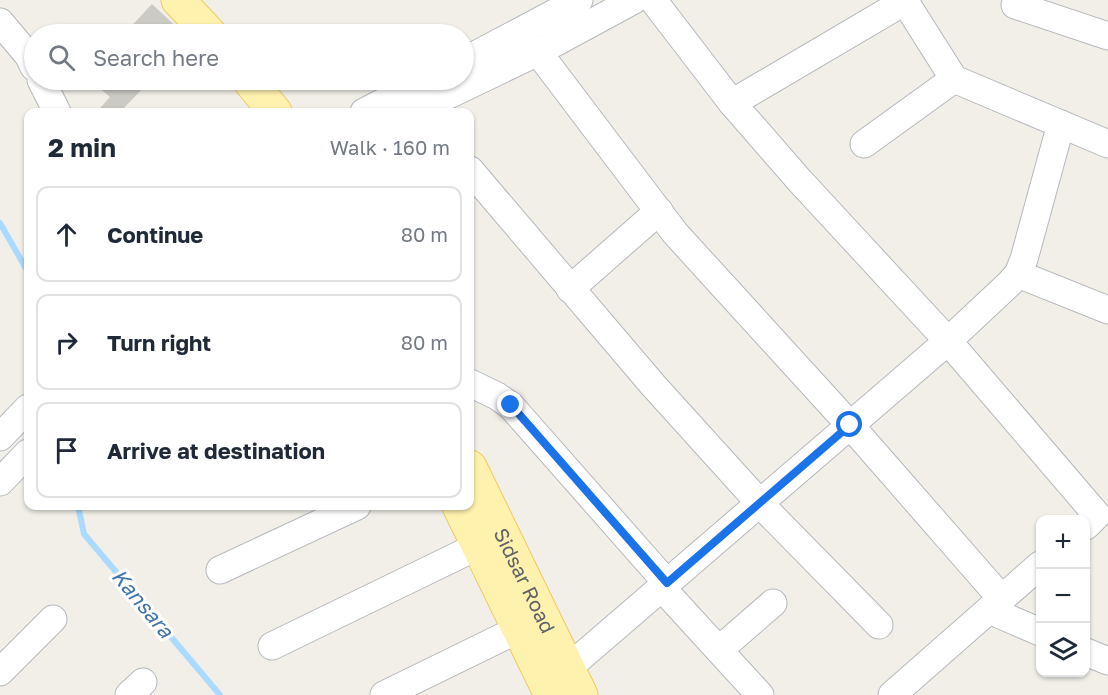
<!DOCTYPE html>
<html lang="en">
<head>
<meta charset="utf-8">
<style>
	:root { --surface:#fff; --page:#f6f6f7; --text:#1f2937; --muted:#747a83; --line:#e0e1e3 }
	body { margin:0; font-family:"Golos Text",sans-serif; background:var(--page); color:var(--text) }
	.controls { position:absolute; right:18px; bottom:18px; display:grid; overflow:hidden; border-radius:12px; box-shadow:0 2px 4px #0004 }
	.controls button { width:54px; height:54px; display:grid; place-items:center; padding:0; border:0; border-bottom:2px solid var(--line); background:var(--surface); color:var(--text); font:30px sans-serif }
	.stop { position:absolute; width:18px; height:18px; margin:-14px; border:4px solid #1a73e8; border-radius:50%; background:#fff }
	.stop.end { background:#1a73e8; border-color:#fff; box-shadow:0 2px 6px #0008 }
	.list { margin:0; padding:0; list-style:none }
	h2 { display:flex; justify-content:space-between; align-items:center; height:78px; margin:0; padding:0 24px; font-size:26px }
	h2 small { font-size:20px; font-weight:400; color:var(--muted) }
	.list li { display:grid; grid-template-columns:39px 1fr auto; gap:18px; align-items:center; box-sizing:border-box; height:96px; margin:0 12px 12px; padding:0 12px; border:2px solid var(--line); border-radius:12px }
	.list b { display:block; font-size:22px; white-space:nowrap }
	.list em { font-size:20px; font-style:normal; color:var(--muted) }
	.icon { flex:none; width:33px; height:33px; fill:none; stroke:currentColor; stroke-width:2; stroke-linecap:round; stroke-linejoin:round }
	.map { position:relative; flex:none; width:1108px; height:695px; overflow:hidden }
	.search { position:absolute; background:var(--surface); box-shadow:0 2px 4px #0004; left:24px; top:24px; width:450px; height:66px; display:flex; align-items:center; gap:15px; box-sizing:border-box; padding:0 21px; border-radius:33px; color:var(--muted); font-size:22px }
	.panel { position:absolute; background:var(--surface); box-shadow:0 2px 4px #0004; left:24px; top:108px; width:450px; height:402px; border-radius:12px }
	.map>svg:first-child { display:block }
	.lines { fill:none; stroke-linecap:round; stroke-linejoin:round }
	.stream { stroke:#aadaff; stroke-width:6 }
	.building { fill:#cccac5 }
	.minor-casing { stroke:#b5b8bc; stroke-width:29 }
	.major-casing { stroke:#f2c960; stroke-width:35 }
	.minor { stroke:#fff; stroke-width:27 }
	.major { stroke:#fff2af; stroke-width:33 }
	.route { stroke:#1a73e8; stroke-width:8 }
	.labels { text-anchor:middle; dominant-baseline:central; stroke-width:6; stroke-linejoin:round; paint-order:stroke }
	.street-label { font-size:20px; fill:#5f6368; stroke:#fff }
	.water-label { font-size:21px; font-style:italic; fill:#4174aa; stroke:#fff }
</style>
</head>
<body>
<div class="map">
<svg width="1108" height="695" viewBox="0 0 1108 695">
	<rect width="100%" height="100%" fill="#f1efe8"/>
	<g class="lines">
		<g class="stream">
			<path d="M0,223L28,272"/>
			<path d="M78,506L84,534L220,695"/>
		</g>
	</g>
	<g class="building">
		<path d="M152,4L184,34H124Z"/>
		<path d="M90,80H151L120,112H105L100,108L110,97Z"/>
	</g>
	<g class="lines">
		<defs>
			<g id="minor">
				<path d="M904,0L954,79L1108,144"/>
				<path d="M1015,5L1108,36"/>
				<path d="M0,22L28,55L34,67"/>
				<path d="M538,52L675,233L850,425L1002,599"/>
				<path d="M464,61L579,0"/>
				<path d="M41,80L57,112"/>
				<path d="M732,103L907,0"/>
				<path d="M364,112L427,80"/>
				<path d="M413,112L538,52L634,0"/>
				<path d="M1061,124L1024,259L1018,274L1010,283L948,341L1097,515L1086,526"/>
				<path d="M864,144L954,79"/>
				<path d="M470,170L653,385L767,511L879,625"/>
				<path d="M1018,274L1108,310"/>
				<path d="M570,289L659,211"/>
				<path d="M470,383L497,396L511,406L667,583"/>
				<path d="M0,437L28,408"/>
				<path d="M0,482L28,453"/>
				<path d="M220,570L357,506"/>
				<path d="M662,588L760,695"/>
				<path d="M989,610L1040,632"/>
				<path d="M272,646L478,546"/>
				<path d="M719,650L773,603"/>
				<path d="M1086,652L1108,661"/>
				<path d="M0,672L53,619"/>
				<path d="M553,681L948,341L800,181L732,103L653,0"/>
				<path d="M129,695L143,682"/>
				<path d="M384,695L519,629"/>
				<path d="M892,695L1040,565"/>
			</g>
			<g id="major">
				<path d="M178,0L210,34"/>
				<path d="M249,80L275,112"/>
				<path id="s1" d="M470,467L581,695"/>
				<path d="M459,506L551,695"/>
			</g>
		</defs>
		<use href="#minor" class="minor-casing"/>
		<use href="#major" class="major-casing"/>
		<use href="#minor" class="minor"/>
		<use href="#major" class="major"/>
	</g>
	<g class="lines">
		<path class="route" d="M511,405L667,583L850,425"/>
	</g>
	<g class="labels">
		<g class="street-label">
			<text stroke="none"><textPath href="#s1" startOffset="126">Sidsar Road</textPath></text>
		</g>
		<g class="water-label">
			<text transform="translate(143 603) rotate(50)">Kansara</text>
		</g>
	</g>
</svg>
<div class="controls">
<button>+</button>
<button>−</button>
<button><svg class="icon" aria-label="layers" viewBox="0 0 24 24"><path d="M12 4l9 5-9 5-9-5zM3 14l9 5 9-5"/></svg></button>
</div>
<div class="stop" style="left:850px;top:425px"></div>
<div class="stop end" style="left:511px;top:405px"></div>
<div class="search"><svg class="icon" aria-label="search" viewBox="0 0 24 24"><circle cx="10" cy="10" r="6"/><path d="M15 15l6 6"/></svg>Search here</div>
<section class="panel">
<h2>2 min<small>Walk · 160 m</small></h2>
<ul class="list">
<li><svg class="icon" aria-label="ahead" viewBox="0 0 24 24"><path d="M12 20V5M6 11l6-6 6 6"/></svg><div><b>Continue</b></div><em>80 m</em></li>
<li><svg class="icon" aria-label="right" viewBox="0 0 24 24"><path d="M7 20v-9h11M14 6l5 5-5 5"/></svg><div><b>Turn right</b></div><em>80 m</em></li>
<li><svg class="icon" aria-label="arrive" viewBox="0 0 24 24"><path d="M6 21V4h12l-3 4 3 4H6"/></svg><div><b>Arrive at destination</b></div></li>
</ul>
</section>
</div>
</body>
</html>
